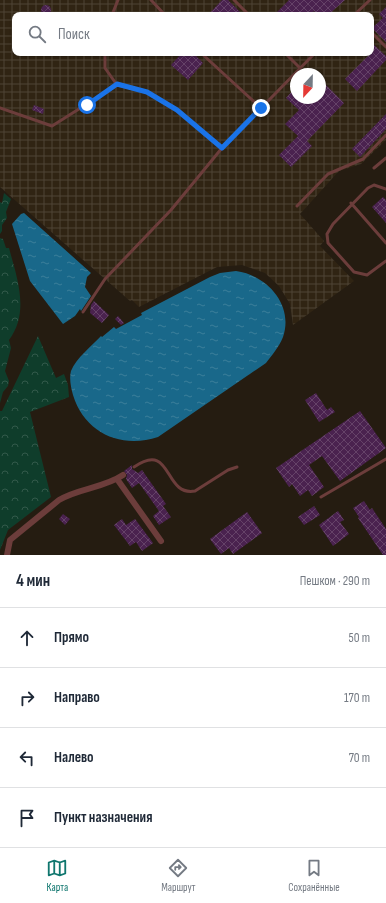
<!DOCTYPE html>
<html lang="ru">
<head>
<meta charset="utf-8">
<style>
	:root { --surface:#fff; --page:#f6f6f7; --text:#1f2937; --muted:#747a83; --line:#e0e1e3; --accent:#0f766e }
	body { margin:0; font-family:"Sofia Sans Condensed",sans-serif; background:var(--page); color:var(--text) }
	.compass { position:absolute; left:290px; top:68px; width:36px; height:36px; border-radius:50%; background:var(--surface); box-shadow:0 1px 3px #0004; rotate:202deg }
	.stop { position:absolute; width:12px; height:12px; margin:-9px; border:3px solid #1a73e8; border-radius:50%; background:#fff }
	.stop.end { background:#1a73e8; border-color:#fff; box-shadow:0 1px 4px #0008 }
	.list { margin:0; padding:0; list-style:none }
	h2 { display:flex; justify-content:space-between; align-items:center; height:52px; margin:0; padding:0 16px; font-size:17px }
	h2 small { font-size:13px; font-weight:400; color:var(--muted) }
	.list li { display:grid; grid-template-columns:26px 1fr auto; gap:12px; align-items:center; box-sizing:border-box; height:60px; padding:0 16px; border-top:1px solid var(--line) }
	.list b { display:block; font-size:15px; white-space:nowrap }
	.list em { font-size:13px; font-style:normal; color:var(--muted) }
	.icon { flex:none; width:22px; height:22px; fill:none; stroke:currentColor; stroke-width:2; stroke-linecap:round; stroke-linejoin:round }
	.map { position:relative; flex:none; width:386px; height:555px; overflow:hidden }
	.search { position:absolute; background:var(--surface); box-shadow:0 1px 3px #0004; left:12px; right:12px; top:12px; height:44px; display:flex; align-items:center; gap:10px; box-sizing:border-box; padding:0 14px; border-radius:8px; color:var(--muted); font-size:15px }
	.sheet { height:292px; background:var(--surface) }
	nav { display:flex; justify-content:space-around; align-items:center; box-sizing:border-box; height:56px; border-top:1px solid var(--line); background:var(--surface); font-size:11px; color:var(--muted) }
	nav a { display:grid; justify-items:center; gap:2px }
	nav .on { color:var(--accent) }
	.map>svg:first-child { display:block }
	.industrial { fill:url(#industrial-grid); fill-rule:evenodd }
	.forest { fill:url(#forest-crowns) }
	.water { fill:url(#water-ripples) }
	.building { fill:url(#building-cross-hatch) }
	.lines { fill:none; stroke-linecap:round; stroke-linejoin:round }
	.service { stroke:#6c3d3b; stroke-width:3 }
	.minor { stroke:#6c3d3b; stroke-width:6 }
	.route { stroke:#1a73e8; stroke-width:5 }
</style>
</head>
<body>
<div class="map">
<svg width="386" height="555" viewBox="0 0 386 555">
	<defs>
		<pattern id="industrial-grid" width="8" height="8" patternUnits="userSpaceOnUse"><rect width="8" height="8" fill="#302413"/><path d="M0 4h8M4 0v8" fill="none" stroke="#4e4435"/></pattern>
		<pattern id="forest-crowns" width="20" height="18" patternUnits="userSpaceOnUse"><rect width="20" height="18" fill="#0f3d2b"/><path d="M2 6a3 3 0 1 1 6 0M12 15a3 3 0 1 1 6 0" fill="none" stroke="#32594a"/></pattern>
		<pattern id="water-ripples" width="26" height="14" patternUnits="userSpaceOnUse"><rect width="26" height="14" fill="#19688a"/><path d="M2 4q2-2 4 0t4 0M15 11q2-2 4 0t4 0" fill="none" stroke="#3b7e9a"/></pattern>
		<pattern id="building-cross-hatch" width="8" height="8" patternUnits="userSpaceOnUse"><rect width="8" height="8" fill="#4a224f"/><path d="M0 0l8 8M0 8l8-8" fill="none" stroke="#654268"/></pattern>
	</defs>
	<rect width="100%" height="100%" fill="#251c11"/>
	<path class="industrial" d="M0,0H386V140L361,164L339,171L300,214L324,241L320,246L354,281L293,325L290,304L279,286L265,273L242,265L217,267L139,307L132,300L130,301L0,187ZM15,15H371V53H15ZM296,74H320V98H296Z"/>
	<g class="forest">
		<path d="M4,193L11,199L6,212L7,218L2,225V231L0,234V202L2,203Z"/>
		<path d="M0,238L3,239L6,248H9C17,278 30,312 9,340L11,348L5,371L9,381L8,386L3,392L0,403Z"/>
		<path d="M38,336L56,378L64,374L68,385L69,397L30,412L51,497L8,530L0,550V411H2Z"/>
	</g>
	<g class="water">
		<path d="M24,213L91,273L87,277L85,287L91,296L81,311L80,309L75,316L63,324L30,281L12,224L21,214Z"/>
		<path d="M236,271C267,275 294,305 283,337C279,347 272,355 266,363L158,437C122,449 85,434 73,395C71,388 69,378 71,371C76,358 92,346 101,336L102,337L114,327L116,329L142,315L141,313L210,277L220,273Z"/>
	</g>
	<g class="building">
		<path d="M222,0H228L243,15H208Z"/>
		<path d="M289,0H345L328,15H318L314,11L310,15H274Z"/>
		<circle cx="46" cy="10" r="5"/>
		<path d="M386,7V42L372,28L383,18L379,14Z"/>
		<path d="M371,42L386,56V60L357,91L345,79L371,53Z"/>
		<path d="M182,53H193L203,63L188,80L171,65Z"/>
		<path d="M324,83L344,103L307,141L312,146L291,167L279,155L298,136L285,124L299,110L286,98L296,87V98H320V87Z"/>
		<path d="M34,105L44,109L43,114L32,110Z"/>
		<path d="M386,114V129L360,157L352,149Z"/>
		<path d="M383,197L386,200V223L372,207Z"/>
		<path d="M94,301L109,315L102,323L90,313L91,305Z"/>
		<path d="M118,316L124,323L121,325L115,319Z"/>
		<path d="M316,393L327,410L331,407L335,412L319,422L305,400Z"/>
		<path d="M360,411L386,448L340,481L322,456L309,465L324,487L312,496L308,490L300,496L292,484L289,487L276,468Z"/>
		<path d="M132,465V469L138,473L142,470L166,504L163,506L171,517L159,525L153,516L159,511L139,483L132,488L126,479L127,475L124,471Z"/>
		<path d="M364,501L370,510L372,508L386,529V555H383L358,518L359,517L353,508Z"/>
		<path d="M314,506L320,515L304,525L298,517Z"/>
		<path d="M338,511L344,520L340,522L349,534L333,546L319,525Z"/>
		<path d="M247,512L262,533L233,554L229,548L221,554L210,539Z"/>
		<path d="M63,514L70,519L65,525L59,519Z"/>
		<path d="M122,519L126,525L135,519L153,543L142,551L136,542L130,546L114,525Z"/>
	</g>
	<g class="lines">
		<g class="service">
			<path d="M151,0L165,15"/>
			<path d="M234,0L249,15"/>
			<path d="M112,15L118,0"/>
			<path d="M354,15L370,0"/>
			<path d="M371,32L386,47"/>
			<path d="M201,53L261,108"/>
			<path d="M285,53L300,68"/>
			<path d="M0,108L52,126L117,85"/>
			<path d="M222,148L315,53"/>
			<path d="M374,168L386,158"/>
			<path d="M386,189L374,185L368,188L333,224L327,234L328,243L354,272L367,275L386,261"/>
			<path d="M351,203L386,243"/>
			<path d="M297,206L328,174L363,159L386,135"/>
			<path d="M83,312L105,279L171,210L222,148L177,110L147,92L117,85L105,68V53"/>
			<path d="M134,467C173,440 163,497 195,491L228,470L237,467"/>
			<path d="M321,497L386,459"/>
		</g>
		<g class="minor">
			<path d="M117,479L161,541"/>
			<path d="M7,555L10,540L59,500C79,488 104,488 123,475"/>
		</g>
	</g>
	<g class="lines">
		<path class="route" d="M87,105L117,84L147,92L177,110L222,148L261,108"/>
	</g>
</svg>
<svg class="compass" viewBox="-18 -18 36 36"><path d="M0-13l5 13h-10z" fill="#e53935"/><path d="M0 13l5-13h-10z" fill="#747a83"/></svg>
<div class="stop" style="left:87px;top:105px"></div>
<div class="stop end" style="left:261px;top:108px"></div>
<div class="search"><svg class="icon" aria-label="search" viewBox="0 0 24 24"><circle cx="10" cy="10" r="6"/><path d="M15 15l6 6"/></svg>Поиск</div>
</div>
<section class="sheet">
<h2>4 мин<small>Пешком · 290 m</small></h2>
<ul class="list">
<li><svg class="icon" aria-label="ahead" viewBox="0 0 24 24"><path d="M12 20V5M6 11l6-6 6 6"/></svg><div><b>Прямо</b></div><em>50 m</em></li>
<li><svg class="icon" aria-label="right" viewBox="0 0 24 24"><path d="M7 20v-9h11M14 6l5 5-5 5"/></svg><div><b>Направо</b></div><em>170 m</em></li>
<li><svg class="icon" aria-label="left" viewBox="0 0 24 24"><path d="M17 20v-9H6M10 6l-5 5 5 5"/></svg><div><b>Налево</b></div><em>70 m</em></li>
<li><svg class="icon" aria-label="arrive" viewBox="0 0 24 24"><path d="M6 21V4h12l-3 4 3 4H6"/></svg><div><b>Пункт назначения</b></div></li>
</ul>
</section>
<nav>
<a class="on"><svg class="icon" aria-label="map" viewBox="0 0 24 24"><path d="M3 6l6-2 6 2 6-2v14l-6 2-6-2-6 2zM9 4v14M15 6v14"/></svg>Карта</a>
<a><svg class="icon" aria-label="directions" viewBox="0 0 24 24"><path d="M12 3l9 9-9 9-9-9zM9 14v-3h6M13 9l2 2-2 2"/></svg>Маршрут</a>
<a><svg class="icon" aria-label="saved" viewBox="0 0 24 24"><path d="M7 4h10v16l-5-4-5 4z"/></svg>Сохранённые</a>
</nav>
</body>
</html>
